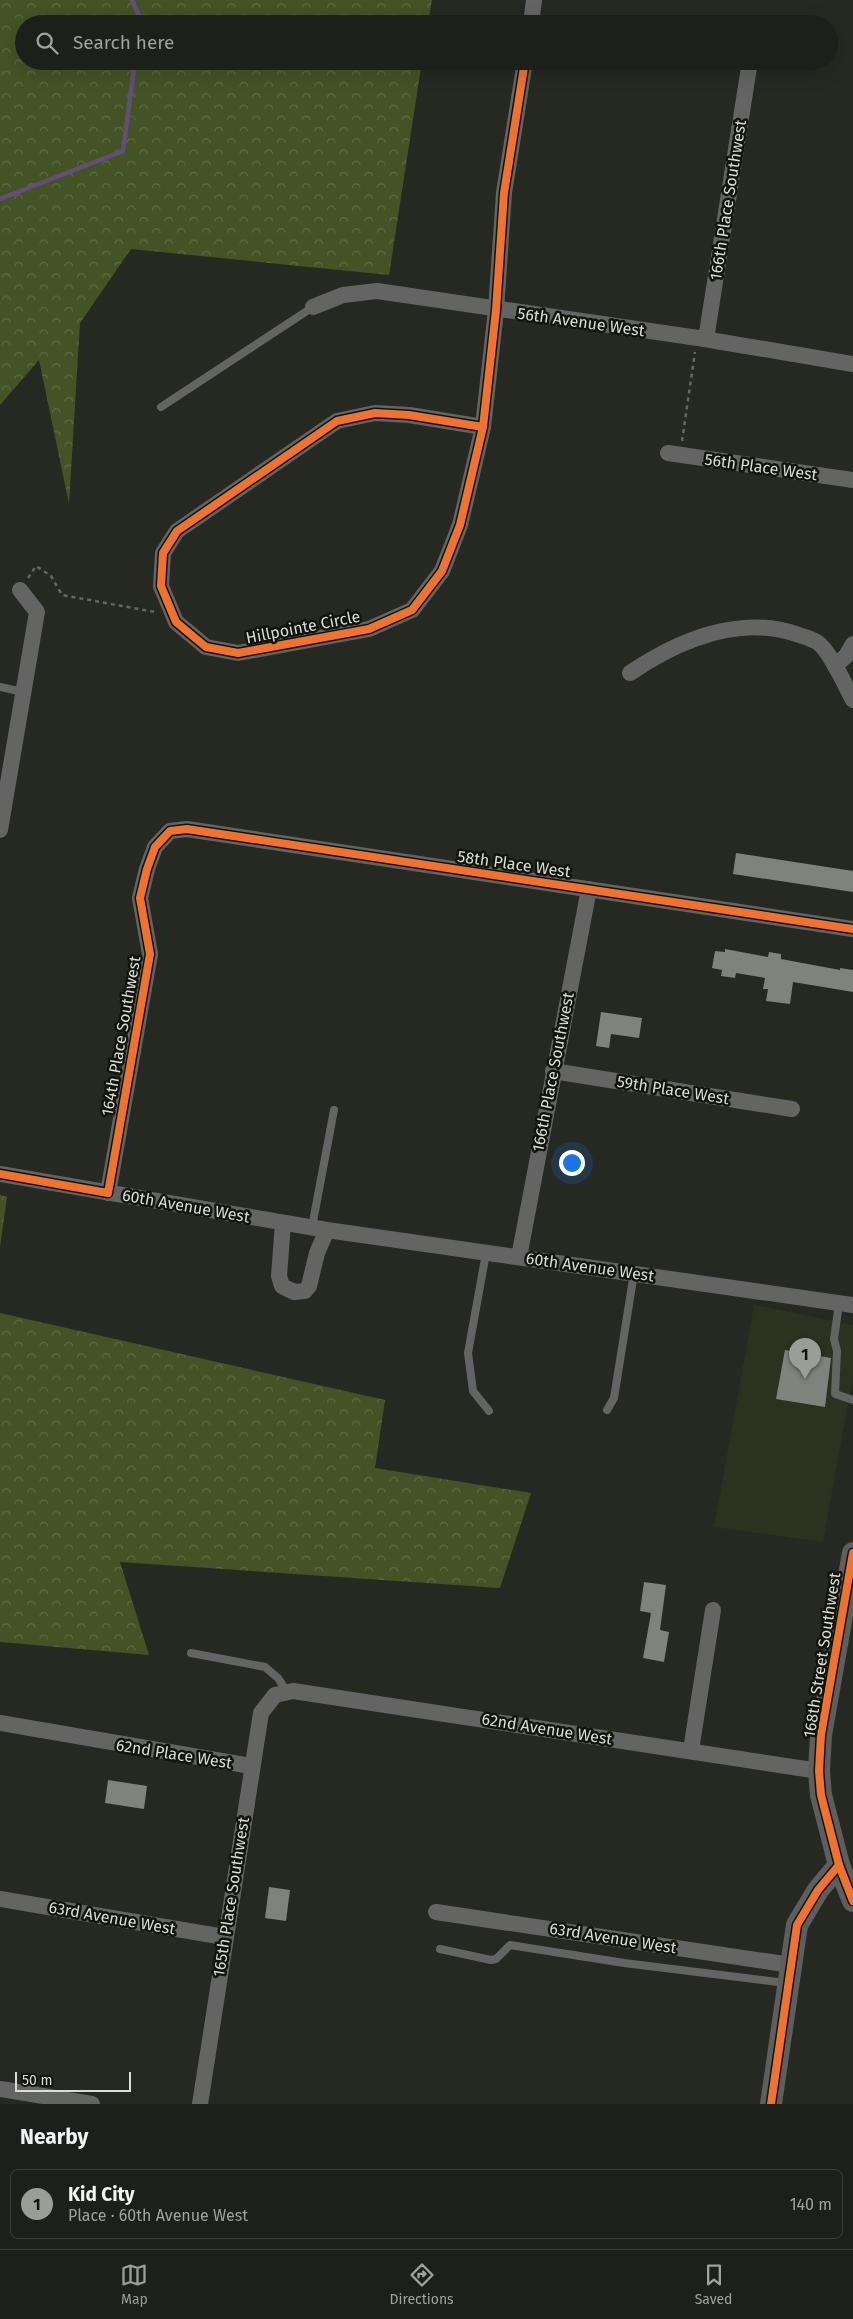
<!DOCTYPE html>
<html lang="en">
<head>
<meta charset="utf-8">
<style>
	:root { --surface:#1c1f1a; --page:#292c27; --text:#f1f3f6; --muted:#a0a2a2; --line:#3a3d39; --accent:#9b9e96 }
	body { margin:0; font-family:"Fira Sans",sans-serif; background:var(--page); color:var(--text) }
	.scale { position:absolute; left:15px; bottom:12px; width:116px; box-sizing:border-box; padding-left:5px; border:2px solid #daddd5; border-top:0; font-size:14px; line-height:18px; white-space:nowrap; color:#daddd5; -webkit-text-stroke:4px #12140e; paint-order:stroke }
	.you { position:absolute; left:571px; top:1162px; width:18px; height:18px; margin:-12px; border:4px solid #fff; border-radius:50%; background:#1a73e8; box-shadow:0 0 0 8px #1a73e833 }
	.badge { display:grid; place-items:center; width:32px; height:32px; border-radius:50%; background:var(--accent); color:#111; font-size:16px; font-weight:700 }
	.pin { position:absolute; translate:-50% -41px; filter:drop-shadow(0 1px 2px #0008) }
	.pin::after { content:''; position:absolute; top:26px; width:18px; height:15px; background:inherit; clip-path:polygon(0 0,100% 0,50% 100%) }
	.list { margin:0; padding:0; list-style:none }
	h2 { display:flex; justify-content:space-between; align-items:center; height:65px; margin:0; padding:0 20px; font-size:21px }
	h2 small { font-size:16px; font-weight:400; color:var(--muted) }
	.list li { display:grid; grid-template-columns:32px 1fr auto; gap:15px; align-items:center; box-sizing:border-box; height:70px; margin:0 10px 10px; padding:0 10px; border:1px solid var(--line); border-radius:8px }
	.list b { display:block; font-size:19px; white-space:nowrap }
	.list p { margin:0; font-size:16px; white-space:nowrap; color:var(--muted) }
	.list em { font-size:16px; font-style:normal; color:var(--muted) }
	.icon { flex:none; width:28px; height:28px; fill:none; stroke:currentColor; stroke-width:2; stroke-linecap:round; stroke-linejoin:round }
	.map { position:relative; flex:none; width:853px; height:2104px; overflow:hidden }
	.search { position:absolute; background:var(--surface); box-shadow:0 5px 20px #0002; left:15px; right:15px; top:15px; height:55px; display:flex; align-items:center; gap:12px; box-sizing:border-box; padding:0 18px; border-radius:28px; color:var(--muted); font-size:19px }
	.sheet { height:145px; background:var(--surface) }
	nav { display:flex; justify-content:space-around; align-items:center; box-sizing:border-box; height:70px; border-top:1px solid var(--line); background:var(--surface); font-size:14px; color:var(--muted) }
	nav a { display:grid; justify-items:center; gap:2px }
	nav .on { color:var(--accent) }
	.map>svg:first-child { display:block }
	.built { fill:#2b3220 }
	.forest { fill:url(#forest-crowns) }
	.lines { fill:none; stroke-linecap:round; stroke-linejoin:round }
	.stream { stroke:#624f79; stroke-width:4.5 }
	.building { fill:#80827c }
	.path { stroke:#666664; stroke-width:2.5; stroke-dasharray:4 4; stroke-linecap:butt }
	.lane { stroke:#656465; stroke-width:8 }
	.street { stroke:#656465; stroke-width:16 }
	.secondary { stroke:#5d5e5d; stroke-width:22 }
	.cycleway-casing { stroke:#12140e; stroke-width:11 }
	.cycleway { stroke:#ef722f; stroke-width:8 }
	.labels { text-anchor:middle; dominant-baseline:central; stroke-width:5; stroke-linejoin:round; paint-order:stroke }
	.street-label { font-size:16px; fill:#daddd5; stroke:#12140e }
</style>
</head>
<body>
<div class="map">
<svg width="853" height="2104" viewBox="0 0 853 2104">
	<defs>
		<pattern id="forest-crowns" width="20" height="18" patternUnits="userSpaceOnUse" patternTransform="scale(1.25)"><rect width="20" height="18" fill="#435325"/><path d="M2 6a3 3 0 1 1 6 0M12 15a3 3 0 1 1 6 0" fill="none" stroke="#5e6b44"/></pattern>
	</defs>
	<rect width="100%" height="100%" fill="#262922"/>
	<path class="built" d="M754,1305L853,1325V1376L823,1542L714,1527Z"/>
	<g class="forest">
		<path d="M0,0H432L428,24H24V61H422L389,275L131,249L80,323L69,504L39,360L0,405Z"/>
		<path d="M0,1195L7,1197L0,1247Z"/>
		<path d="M0,1313L385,1400L375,1468L531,1493L500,1588L120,1562L149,1655L0,1642Z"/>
	</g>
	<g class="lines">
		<g class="stream">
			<path d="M132,0L141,20L140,24"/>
			<path d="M0,199L123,151L135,61"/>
		</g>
	</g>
	<g class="building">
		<path d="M736,853L853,871V892L733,874Z"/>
		<path d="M725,949L768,957L769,952L781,954V959L840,970V968L853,970V992L793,982L790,1004L766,1001L768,989H763L765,978L736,973L735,978L721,976L722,970L712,968L715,951L725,952Z"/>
		<path d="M601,1012L642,1018L639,1038L611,1034L609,1048L596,1046Z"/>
		<path d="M785,1350L831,1358L825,1407L776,1399Z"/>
		<path d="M644,1582L666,1585L660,1630L669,1632L664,1662L643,1658L651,1613L640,1611Z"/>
		<path d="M108,1780L147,1786L144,1809L105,1803Z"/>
		<path d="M269,1887L290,1890L286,1921L265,1918Z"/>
	</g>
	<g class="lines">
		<g class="path">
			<path d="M682,441L695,352"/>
			<path d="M28,578L36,566L51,576L62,595L155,612"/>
		</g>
		<g class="lane">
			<path d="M161,407L313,307"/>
			<path d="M0,687L23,692"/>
			<path d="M312,1227L334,1110"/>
			<path d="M486,1253L468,1353L473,1391L489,1411"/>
			<path d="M839,1303L834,1339L837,1351L835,1394L853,1400"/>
			<path d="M607,1410L614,1398L634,1273"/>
			<path d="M191,1653L265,1667L278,1678L287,1692"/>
			<path d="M440,1949L491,1960L496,1959L510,1945L624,1963L786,1983"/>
		</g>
		<g class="street">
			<path d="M531,24L534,0"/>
			<path d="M313,307L343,295L377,291L698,338L853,364"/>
			<path d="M706,339L750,61"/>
			<path d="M483,427L409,415L375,413L337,421L177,531L163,553L161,586L176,622L206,647L238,653L369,629L412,610L442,571L460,525L483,427L496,310L504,193L525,61"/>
			<path d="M668,453L853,480"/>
			<path d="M835,666L846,656L853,644"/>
			<path d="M630,673C679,640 741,614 799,635C805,637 812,639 817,642C829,649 846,687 853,700"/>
			<path d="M0,830L37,612L20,590"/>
			<path d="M553,1071L792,1109"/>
			<path d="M0,1174L327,1230L853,1305"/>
			<path d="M108,1193L150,954L140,898L147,869L155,847L170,831L187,829L853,929"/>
			<path d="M283,1223L279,1276L282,1286L294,1292L305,1291L309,1286L317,1253L327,1230"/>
			<path d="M519,1257L589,889"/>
			<path d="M0,1723L251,1766"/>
			<path d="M691,1750L713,1610"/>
			<path d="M0,1899L224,1937"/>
			<path d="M436,1912L791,1965"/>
			<path d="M0,2089L92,2104"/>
			<path d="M200,2104L261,1713L275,1695L293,1691L819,1771"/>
		</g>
		<g class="secondary">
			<path d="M853,1553L821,1735L819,1771L821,1795L839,1865L853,1901"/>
			<path d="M771,2104L797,1925L818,1890L839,1865"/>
		</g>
		<defs>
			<g id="cycleway">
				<path d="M483,427L409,415L375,413L337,421L177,531L163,553L161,586L176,622L206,647L238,653L369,629L412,610L442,571L460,525L483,427L496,310L504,193L525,61"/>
				<path d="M0,1174L108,1193L150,954L140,898L147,869L155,847L170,831L187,829L853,929"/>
				<path d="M853,1553L821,1735L819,1771L821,1795L839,1865L853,1901"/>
				<path d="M771,2104L797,1925L818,1890L839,1865"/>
			</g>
		</defs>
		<use href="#cycleway" class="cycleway-casing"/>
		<use href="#cycleway" class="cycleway"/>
	</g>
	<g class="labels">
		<g class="street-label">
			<text transform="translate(728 200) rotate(-81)">166th Place Southwest</text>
			<text transform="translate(581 322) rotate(8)">56th Avenue West</text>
			<text transform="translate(761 467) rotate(8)">56th Place West</text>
			<text transform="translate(303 627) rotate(-11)">Hillpointe Circle</text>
			<text transform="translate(514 864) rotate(8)">58th Place West</text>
			<text transform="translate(121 1036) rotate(-80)">164th Place Southwest</text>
			<text transform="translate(553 1072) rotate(-79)">166th Place Southwest</text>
			<text transform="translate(673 1090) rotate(9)">59th Place West</text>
			<text transform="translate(186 1206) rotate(10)">60th Avenue West</text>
			<text transform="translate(590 1267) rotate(8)">60th Avenue West</text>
			<text transform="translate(822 1655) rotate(-81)">168th Street Southwest</text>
			<text transform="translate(547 1729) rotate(9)">62nd Avenue West</text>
			<text transform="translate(174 1754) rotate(9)">62nd Place West</text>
			<text transform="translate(231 1897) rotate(-81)">165th Place Southwest</text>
			<text transform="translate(112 1918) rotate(10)">63rd Avenue West</text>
			<text transform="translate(613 1938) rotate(9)">63rd Avenue West</text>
		</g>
	</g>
</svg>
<div class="scale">50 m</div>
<div class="you"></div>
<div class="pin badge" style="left:805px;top:1379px">1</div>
<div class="search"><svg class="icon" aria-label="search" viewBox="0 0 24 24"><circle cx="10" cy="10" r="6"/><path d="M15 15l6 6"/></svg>Search here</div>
</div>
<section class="sheet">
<h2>Nearby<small></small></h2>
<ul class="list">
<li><span class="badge">1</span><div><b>Kid City</b><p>Place · 60th Avenue West</p></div><em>140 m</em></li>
</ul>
</section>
<nav>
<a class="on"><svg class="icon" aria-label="map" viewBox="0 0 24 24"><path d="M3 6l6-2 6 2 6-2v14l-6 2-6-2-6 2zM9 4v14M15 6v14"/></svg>Map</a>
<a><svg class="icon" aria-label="directions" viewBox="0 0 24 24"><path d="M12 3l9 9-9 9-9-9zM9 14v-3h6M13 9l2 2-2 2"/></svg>Directions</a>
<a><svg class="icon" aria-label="saved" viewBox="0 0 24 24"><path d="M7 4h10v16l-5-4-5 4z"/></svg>Saved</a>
</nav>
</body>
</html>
